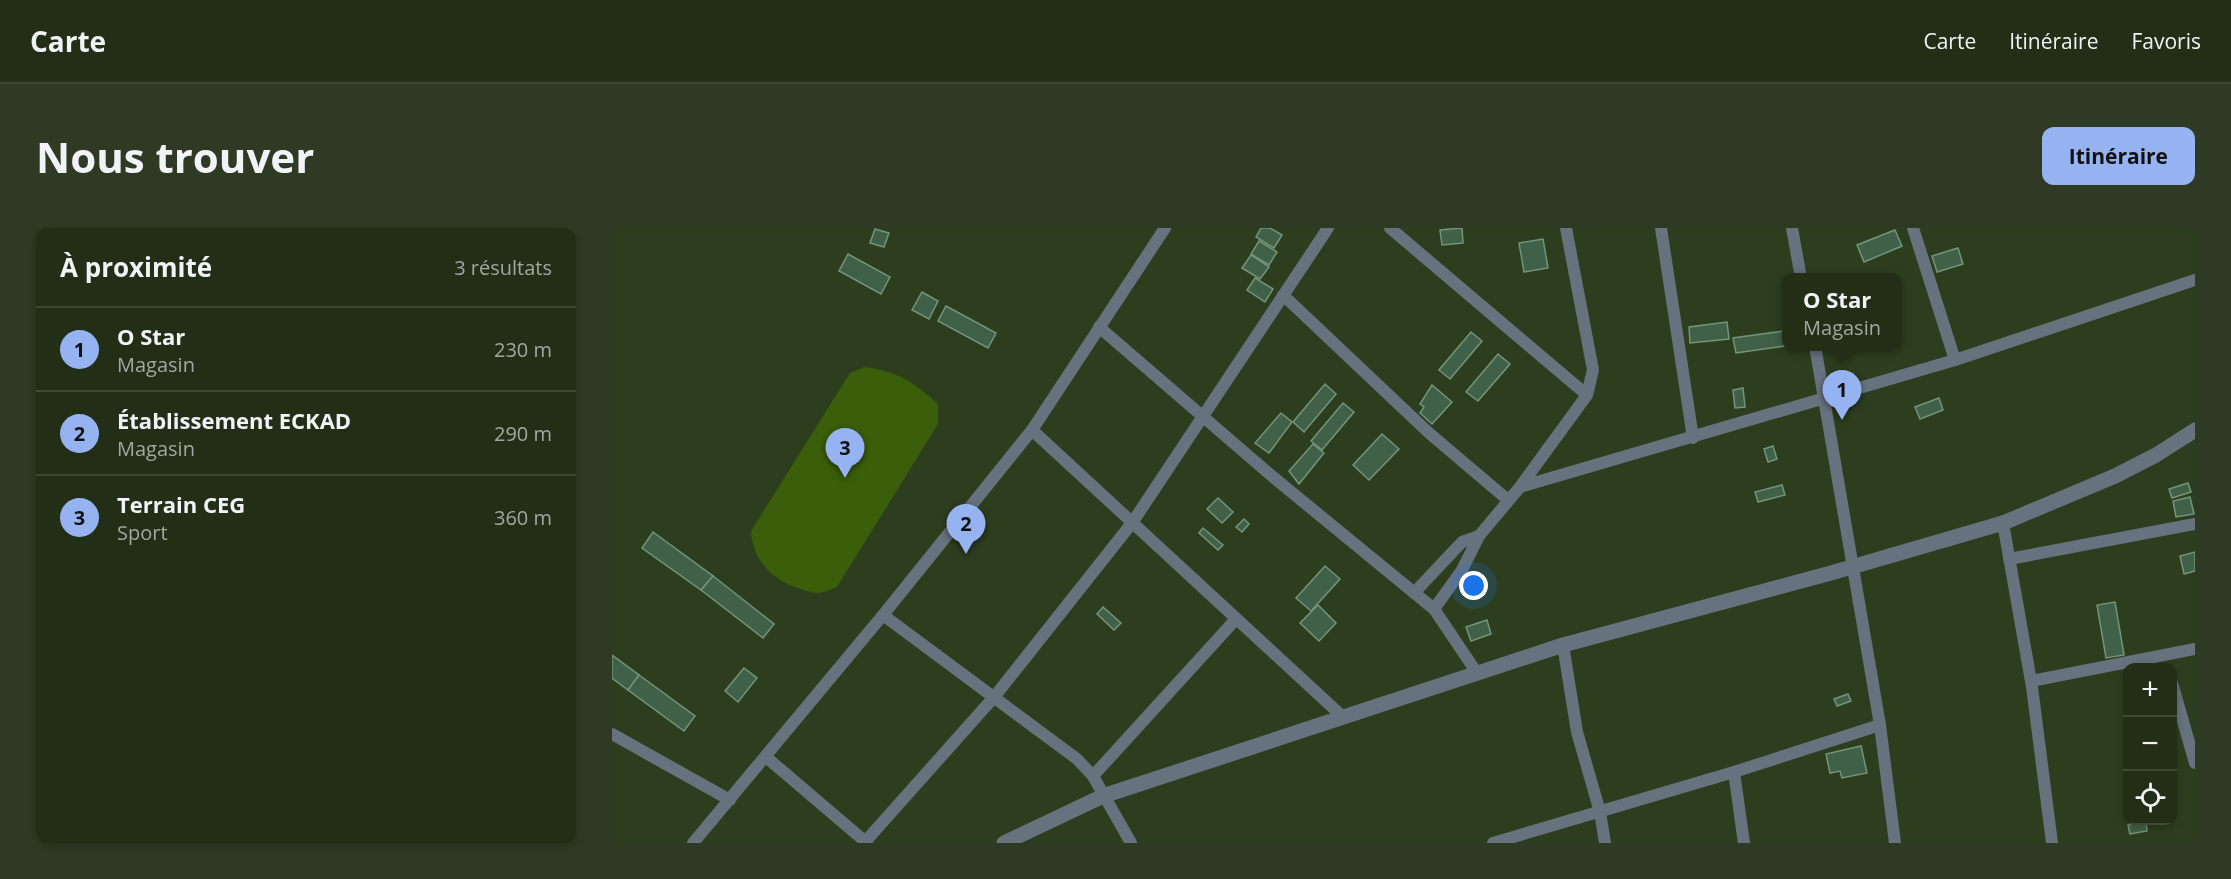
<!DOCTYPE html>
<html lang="fr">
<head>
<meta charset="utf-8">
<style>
	:root { --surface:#222e16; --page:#2e3a23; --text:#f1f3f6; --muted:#a2a8a1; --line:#3f4a35; --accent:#95b2f1 }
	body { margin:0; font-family:"Open Sans",sans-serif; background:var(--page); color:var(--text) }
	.controls { position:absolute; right:18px; bottom:18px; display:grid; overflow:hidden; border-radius:12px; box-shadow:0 3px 9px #0003 }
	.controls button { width:54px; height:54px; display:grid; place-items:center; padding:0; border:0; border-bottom:2px solid var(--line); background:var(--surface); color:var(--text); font:30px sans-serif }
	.you { position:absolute; left:862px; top:358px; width:21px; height:21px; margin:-15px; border:4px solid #fff; border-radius:50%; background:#1a73e8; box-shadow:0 0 0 9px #1a73e833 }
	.badge { display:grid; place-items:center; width:39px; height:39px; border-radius:50%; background:var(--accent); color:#111; font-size:20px; font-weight:700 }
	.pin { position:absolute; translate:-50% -50px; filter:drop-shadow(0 2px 3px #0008) }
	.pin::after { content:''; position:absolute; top:32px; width:21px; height:18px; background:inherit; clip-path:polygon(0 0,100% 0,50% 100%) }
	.popup { position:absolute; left:1170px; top:45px; width:120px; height:78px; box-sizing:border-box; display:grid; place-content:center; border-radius:12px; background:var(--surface); filter:drop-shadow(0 2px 4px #0005); font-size:20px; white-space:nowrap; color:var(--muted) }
	.popup b { font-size:22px; color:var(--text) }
	.popup::after { content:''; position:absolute; left:50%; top:100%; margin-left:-12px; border:12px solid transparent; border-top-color:var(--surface) }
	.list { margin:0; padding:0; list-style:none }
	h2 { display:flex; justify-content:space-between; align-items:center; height:78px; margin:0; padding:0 24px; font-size:26px }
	h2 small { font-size:20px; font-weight:400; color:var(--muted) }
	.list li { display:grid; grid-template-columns:39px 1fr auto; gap:18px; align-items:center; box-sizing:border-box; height:84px; padding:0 24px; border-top:2px solid var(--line) }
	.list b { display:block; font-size:22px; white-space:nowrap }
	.list p { margin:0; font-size:20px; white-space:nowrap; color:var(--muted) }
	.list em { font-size:20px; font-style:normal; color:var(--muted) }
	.icon { flex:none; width:33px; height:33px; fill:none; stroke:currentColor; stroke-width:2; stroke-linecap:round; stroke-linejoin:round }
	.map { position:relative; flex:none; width:1583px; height:615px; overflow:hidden; border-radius:12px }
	header { display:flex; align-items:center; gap:36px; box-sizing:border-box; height:84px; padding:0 30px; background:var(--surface); border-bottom:2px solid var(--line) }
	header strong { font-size:28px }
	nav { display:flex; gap:33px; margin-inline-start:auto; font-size:21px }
	.intro { display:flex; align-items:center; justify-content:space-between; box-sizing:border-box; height:144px; padding:0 36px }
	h1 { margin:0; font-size:42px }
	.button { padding:15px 27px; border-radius:12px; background:var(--accent); color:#111; font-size:21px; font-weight:700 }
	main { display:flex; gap:36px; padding:0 36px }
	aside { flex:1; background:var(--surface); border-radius:12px; box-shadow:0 3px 9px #0003 }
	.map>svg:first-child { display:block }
	.pitch { fill:#3a5e09 }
	.building { fill:#406048; stroke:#73957b; stroke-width:1.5 }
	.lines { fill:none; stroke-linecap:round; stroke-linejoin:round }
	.minor { stroke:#67727f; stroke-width:12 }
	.tertiary { stroke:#67727f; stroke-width:15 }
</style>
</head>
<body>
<header>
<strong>Carte</strong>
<nav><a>Carte</a><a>Itinéraire</a><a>Favoris</a></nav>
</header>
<div class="intro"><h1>Nous trouver</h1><a class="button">Itinéraire</a></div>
<main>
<aside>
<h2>À proximité<small>3 résultats</small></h2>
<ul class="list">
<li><span class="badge">1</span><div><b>O Star</b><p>Magasin</p></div><em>230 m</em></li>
<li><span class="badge">2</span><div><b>Établissement ECKAD</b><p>Magasin</p></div><em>290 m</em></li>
<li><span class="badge">3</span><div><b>Terrain CEG</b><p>Sport</p></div><em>360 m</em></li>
</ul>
</aside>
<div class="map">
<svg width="1583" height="615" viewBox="0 0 1583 615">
	<rect width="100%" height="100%" fill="#2d3e1e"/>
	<path class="pitch" d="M252,139C286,143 301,154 326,176V196L225,359C219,361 212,365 206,365C202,365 196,363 192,362C162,354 141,334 139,303L238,145Z"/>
	<g class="building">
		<path d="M649,0H658L670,7L662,20L644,9Z"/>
		<path d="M850,0L851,15L830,17L828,2Z"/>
		<path d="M263,1L277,5L272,19L258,15Z"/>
		<path d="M1283,2L1290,18L1252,34L1245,17Z"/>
		<path d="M931,11L936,40L912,44L907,15Z"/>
		<path d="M647,13L665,24L657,37L639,26Z"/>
		<path d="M1346,20L1351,36L1325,44L1320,28Z"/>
		<path d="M236,26L278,49L269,66L227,43Z"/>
		<path d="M639,27L657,39L648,51L630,40Z"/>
		<path d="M643,50L661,61L653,74L635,62Z"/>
		<path d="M310,64L326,73L317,91L300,82Z"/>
		<path d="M334,78L384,105L376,120L326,93Z"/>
		<path d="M1115,94L1117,111L1078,115L1077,99Z"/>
		<path d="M1171,103L1173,118L1124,125L1121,110Z"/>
		<path d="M859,104L870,113L838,151L827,142Z"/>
		<path d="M886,126L898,136L866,173L854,164Z"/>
		<path d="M713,156L724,166L692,204L681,194Z"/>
		<path d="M820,157L840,174L820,196L808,185L812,179L808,176Z"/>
		<path d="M1131,160L1133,179L1123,180L1121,162Z"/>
		<path d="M1327,170L1331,182L1308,191L1303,179Z"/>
		<path d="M731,175L742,184L710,222L699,213Z"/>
		<path d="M669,185L680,194L657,225L643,215Z"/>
		<path d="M770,206L787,221L757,252L741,237Z"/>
		<path d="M701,216L712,225L687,256L677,243Z"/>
		<path d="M1161,218L1165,231L1156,234L1152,221Z"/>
		<path d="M1576,255L1579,264L1560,270L1557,261Z"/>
		<path d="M1170,257L1173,267L1146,274L1143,264Z"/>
		<path d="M1578,269L1582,286L1564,289L1561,273Z"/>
		<path d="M606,270L621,284L610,295L595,281Z"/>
		<path d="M632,291L637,296L630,304L624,299Z"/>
		<path d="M591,300L611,317L606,322L587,305Z"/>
		<path d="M41,304L101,348L89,362L30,320Z"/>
		<path d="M1583,324V343L1572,346L1568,328Z"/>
		<path d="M713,338L728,351L699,383L684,370Z"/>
		<path d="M101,348L162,396L151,410L89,362Z"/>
		<path d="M1503,374L1512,427L1494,430L1485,377Z"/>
		<path d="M706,377L724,395L707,413L688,395Z"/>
		<path d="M491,379L509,395L502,402L485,386Z"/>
		<path d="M875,392L879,406L859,413L854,399Z"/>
		<path d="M0,427L27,447L16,462L0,450Z"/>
		<path d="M132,440L145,450L126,474L113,463Z"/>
		<path d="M27,447L83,488L72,503L16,462Z"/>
		<path d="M1236,466L1239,473L1225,478L1222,471Z"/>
		<path d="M1249,518L1255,545L1230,550L1228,543L1218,545L1214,526Z"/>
		<path d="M1534,594L1535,603L1518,606L1516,597Z"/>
	</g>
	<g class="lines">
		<g class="minor">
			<path d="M778,0L975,167"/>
			<path d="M1049,0L1081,210"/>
			<path d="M1180,0L1189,50"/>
			<path d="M1301,0L1343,132"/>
			<path d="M671,67L817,205L896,272"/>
			<path d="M487,99L661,249L822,381L865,445"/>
			<path d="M1203,118L1268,497L1283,615"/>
			<path d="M420,202L731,489"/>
			<path d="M908,259L1343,132L1583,52"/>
			<path d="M1391,295L1420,459L1440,615"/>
			<path d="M1397,331L1583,296"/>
			<path d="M802,365L850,314L867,308"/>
			<path d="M822,381L850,342L867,308L908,259L975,167L981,142L954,0"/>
			<path d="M271,387L465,531L481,548L519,615"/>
			<path d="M951,417L965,504L988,584L993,615"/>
			<path d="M1419,453L1583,421"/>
			<path d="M1560,455L1583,535"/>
			<path d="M0,506L118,572"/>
			<path d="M154,529L255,615"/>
			<path d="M1122,544L1132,615"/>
			<path d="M481,548L624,391"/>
			<path d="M81,615L271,387L420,202L553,0"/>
			<path d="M252,615L383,468L520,295L716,0"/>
			<path d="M881,615L1122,544L1268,497"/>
		</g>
		<path class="tertiary" d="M392,615L491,568L951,417L1219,345L1391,295L1503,248L1544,227L1583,202"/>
	</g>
</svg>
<div class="controls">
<button>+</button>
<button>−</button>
<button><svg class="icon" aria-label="locate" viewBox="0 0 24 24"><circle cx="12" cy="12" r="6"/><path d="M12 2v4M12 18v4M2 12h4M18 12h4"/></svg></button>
</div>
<div class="you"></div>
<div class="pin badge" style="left:1230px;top:192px">1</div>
<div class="popup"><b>O Star</b>Magasin</div>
<div class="pin badge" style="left:354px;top:326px">2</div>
<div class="pin badge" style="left:233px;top:250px">3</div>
</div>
</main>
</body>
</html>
